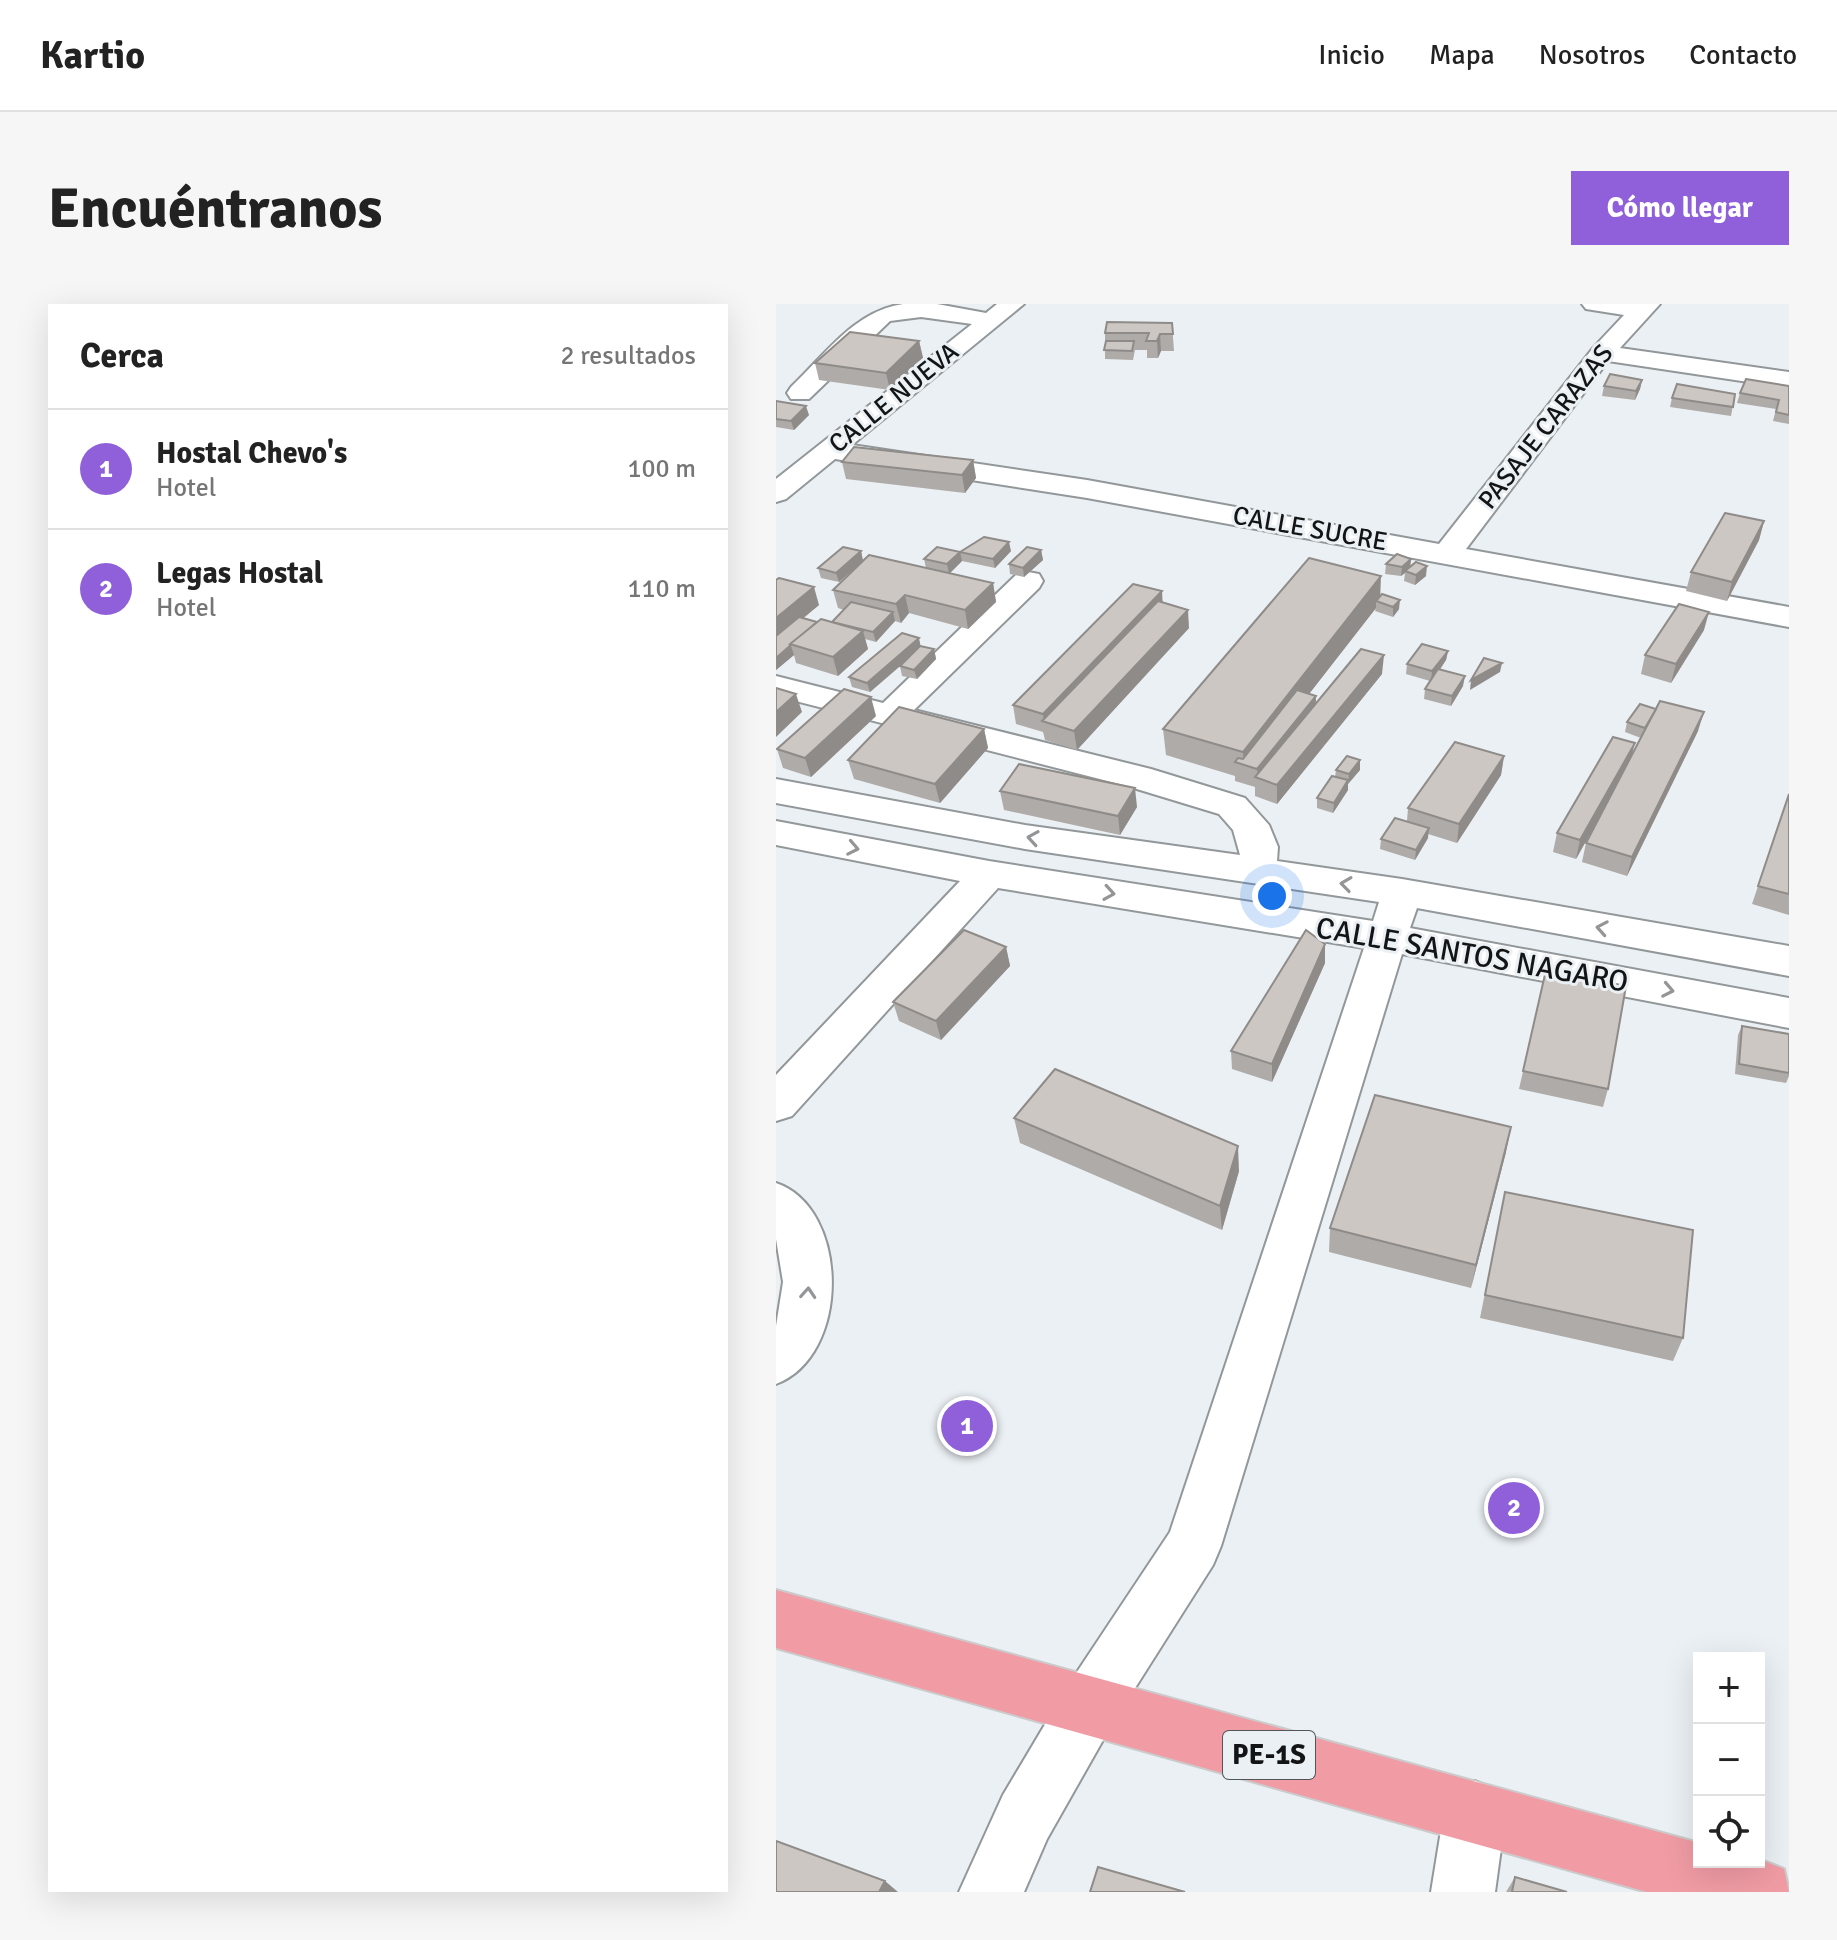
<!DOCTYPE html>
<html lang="es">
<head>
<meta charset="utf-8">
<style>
	:root { --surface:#fff; --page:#f6f6f6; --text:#222; --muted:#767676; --line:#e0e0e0; --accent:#8f60da }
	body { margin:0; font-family:Signika,sans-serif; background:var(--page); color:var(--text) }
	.controls { position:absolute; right:24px; bottom:24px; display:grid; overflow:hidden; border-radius:0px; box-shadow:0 8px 32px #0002 }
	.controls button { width:72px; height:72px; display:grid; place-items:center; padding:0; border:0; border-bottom:2px solid var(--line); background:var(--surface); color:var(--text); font:40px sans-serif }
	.you { position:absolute; left:496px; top:592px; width:28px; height:28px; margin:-20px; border:6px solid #fff; border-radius:50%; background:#1a73e8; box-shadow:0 0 0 12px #1a73e833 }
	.badge { display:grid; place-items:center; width:52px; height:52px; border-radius:50%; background:var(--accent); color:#fff; font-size:26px; font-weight:700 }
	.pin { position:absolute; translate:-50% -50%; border:4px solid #fff; box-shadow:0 2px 8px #0006 }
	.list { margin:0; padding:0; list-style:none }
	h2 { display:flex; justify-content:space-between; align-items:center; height:104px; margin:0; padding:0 32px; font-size:34px }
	h2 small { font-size:26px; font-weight:400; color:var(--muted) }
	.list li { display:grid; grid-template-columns:52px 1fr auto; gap:24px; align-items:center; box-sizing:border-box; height:120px; padding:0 32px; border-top:2px solid var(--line) }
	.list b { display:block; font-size:30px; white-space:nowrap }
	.list p { margin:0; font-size:26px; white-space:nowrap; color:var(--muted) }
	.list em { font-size:26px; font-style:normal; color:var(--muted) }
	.icon { flex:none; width:44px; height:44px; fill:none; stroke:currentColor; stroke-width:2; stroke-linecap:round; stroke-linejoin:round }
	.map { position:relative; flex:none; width:1013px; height:1588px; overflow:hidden; border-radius:0px }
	header { display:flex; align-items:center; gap:48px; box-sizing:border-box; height:112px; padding:0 40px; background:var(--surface); border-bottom:2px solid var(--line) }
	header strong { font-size:38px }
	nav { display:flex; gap:44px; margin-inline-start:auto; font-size:28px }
	.intro { display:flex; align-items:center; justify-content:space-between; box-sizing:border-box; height:192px; padding:0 48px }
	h1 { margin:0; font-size:56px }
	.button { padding:20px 36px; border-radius:0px; background:var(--accent); color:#fff; font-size:28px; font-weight:700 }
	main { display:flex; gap:48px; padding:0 48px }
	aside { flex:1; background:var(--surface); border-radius:0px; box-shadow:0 8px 32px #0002 }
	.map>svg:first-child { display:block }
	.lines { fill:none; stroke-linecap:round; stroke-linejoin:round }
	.minor-casing { stroke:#92979a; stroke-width:4 }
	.highway-casing { stroke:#cbcbcc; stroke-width:4 }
	.minor { fill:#fff; fill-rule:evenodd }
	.highway { fill:#f19ca5; fill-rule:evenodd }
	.wall { fill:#afaba8 }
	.shaded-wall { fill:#8f8b88 }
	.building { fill:#ccc7c3; stroke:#8f8b88; stroke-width:2 }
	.oneway { stroke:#949596 }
	.labels { text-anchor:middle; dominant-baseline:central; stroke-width:6; stroke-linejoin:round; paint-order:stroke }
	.far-street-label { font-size:26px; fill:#121415; stroke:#ebf0f4 }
	.shield { fill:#ebf0f4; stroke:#535658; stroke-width:2 }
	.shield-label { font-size:28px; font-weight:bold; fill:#121415 }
	.street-label { font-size:30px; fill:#121415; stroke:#ebf0f4 }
</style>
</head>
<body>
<header>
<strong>Kartio</strong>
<nav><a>Inicio</a><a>Mapa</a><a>Nosotros</a><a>Contacto</a></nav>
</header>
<div class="intro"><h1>Encuéntranos</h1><a class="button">Cómo llegar</a></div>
<main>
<aside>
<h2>Cerca<small>2 resultados</small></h2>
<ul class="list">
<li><span class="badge">1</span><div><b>Hostal Chevo's</b><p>Hotel</p></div><em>100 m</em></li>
<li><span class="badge">2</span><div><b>Legas Hostal</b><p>Hotel</p></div><em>110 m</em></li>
</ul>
</aside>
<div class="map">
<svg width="1013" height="1588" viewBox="0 0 1013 1588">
	<rect width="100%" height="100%" fill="#ebf0f4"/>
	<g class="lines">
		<defs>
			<g id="minor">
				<path d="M127,0H161L210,9L221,0H248L76,141L311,176L663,240L817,44L848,11L810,5L806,0H884L844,44L1013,68V84L832,57L690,245L1013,303V323L311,194L59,155L10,195L0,198V175L196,20L145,13L114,17L33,95H15L11,89L15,83C49,51 78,7 127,0Z"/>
				<path d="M252,268L263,270L267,277L263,284L138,406L375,465L469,494L493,521L502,543L501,557L626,575L1013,642V672L641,604L634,624L1013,694V724L626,650L445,1242L437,1261L335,1422L271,1535L248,1588H183L227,1491L293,1380L394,1228L588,644L222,584L16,812L0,817V771L184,577L0,541V517L213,557L597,617L603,598L249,545L0,499V475L249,521L464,551L457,526L443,510L351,482L0,392V372L107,399L241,270Z"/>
				<path d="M0,879C74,904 75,1052 0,1080V1022L7,978L0,935Z"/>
				<path d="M699,1477L721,1486L730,1508L719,1588H655L668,1508L677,1486Z"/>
			</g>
			<path id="highway" d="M0,1286L923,1539V1558L983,1555L1008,1565L1013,1588H871L0,1344Z"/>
		</defs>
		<use href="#minor" class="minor-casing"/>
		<use href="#highway" class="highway-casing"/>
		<use href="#minor" class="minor"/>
		<use href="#highway" class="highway"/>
	</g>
	<g class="wall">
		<path d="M396,19L398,47H385L382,54H371V46H359L357,56L329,55V29Z"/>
		<path d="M143,37L147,54L114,86L43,76L39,59Z"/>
		<path d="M866,76L864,85L859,96L826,92L828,82Z"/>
		<path d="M1013,82V120L997,117L1000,105L961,99L964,89Z"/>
		<path d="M959,90L955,112L894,103L896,94Z"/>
		<path d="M0,97L33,111L18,126L0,123Z"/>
		<path d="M197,156L200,174L189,189L70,175L66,158Z"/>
		<path d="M988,217L983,236L951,297L910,287L915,268Z"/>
		<path d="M265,246L267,256L248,273L234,270L233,260Z"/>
		<path d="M85,247L87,257L63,278L45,274L42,264Z"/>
		<path d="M235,247L219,264L186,257L174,269L217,279L220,298L192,325L133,309L125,319L119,317L100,338L89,335L92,345L62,372L20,359L18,351L0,366V276L43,301L27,314L41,318H56L68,306L62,304L57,286L150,264L148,255L184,248Z"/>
		<path d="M635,255L634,263L650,272L639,281L628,277L629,269L625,272L609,270L610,260Z"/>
		<path d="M604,293L623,305L617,313L599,307L600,304L533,390L540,392V400L606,370L501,500L479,492V483L459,477V472L390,451L387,425Z"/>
		<path d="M387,298L413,324L301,446L269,436L267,428L240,420L237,401Z"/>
		<path d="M928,326L895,379L865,370L869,351Z"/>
		<path d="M145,342L158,345L160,355L141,375L126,372L124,362L94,388L76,383L73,373Z"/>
		<path d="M672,347L670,356L664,366L687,382L675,402L648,395L649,385L654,377L630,370L631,360Z"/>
		<path d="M100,412L35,473L7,464L1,445Z"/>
		<path d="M851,418L922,427L851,572L806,558L810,539L828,505L800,555L777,548L781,529L855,453L865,434L849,428Z"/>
		<path d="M208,425L212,444L164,499L78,475L72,456Z"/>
		<path d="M728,452L725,471L681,539L652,530V534L639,556L604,545L605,535L631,517L632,504Z"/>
		<path d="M584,456V466L572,480V486L557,509L541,504V494L559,473L560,466Z"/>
		<path d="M224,487L361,503L344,531L228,506Z"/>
		<path d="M1013,490V611L976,600Z"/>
		<path d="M549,640V659L496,778L456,765L455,747Z"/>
		<path d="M230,643L234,662L165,736L123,717L117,698Z"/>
		<path d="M770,666L832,785L827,803L743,785Z"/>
		<path d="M966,722L1013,730V772L1010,779L959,770L962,731Z"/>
		<path d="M238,814L463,867L446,926L244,839Z"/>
		<path d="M730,848L695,984L553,948L554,924Z"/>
		<path d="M729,888L907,1034L897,1057L704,1014Z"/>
		<path d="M739,1573L791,1588H730Z"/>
	</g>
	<g class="shaded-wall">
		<path d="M384,30L385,47L382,54L381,37Z"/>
		<path d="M143,37L147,54L114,86L110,69Z"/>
		<path d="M866,76L864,85L859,96L860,87Z"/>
		<path d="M30,102L33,111L18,126L15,117Z"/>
		<path d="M197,156L200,174L189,189L186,171Z"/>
		<path d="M988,217L983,236L951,297L956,278Z"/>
		<path d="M233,238L235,247L219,264L217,255Z"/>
		<path d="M265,246L267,256L248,273L247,264Z"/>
		<path d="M85,247L87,257L63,278L60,269Z"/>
		<path d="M184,248L186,257L173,270L171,260Z"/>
		<path d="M635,255L634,264L629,267V269L625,272L626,263Z"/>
		<path d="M651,262L650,272L639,281L640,271Z"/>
		<path d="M605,272L604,298L600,297V304L476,463L468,461L467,448Z"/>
		<path d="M217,279L220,298L192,325L189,306Z"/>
		<path d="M38,283L43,301L0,337V314Z"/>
		<path d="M386,287L387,305L268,418L267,410Z"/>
		<path d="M129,291L133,309L125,319L120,300Z"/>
		<path d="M624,296L623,305L617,313V303Z"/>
		<path d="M412,306L413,324L301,446L298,427Z"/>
		<path d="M117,308L119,317L100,338L97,328Z"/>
		<path d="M933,308L928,326L895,379L900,360Z"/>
		<path d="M87,327L92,345L62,372L57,353Z"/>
		<path d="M143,334L145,344L94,388L91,379Z"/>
		<path d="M15,342L18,351L0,366V354Z"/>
		<path d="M158,345L160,355L141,375L138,366Z"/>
		<path d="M672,347L670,356L655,377L656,367Z"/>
		<path d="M608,351L606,370L501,500V481Z"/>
		<path d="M726,359L724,368L694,386L695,376Z"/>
		<path d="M689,372L687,382L675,402L676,392Z"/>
		<path d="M20,390L26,408L0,433V408Z"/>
		<path d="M540,392L539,411L482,474L481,465Z"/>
		<path d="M95,393L100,412L35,473L29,454Z"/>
		<path d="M928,408L922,427L851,572L856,553Z"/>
		<path d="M208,425L212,444L164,499L159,480Z"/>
		<path d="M859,439L854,458L800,555L804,536Z"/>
		<path d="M728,452L725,471L681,539L683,520Z"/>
		<path d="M584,456V466L572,480L573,470Z"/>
		<path d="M572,476V486L557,509L558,499Z"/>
		<path d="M359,484L361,503L344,531L342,512Z"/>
		<path d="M653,524L652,534L639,556L640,546Z"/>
		<path d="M549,640V659L496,778V760Z"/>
		<path d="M230,643L234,662L165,736L160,717Z"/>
		<path d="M735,823L730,848L695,984L700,961Z"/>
		<path d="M462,842L463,867L446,926L444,902Z"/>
		<path d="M109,1577L122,1588H103Z"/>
	</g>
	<g class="building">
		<path d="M331,18L396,19L397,30H384L381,37H370L373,29H329Z"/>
		<path d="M74,28L143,37L110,69L39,59Z"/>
		<path d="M330,37H358L356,47L328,46Z"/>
		<path d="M834,70L866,76L860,87L828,82Z"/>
		<path d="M970,75L1013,82V111L1000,108L1003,96L964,89Z"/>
		<path d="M901,80L959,90L957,103L896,94Z"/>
		<path d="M0,97L30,102L15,117L0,115Z"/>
		<path d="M78,143L197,156L186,171L66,158Z"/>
		<path d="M949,209L988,217L956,278L915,268Z"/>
		<path d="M208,233L233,238L217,255L184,248L171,260L148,255L161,243L184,248Z"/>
		<path d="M67,243L85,247L60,269L42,264Z"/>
		<path d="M251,243L265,246L247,264L233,260Z"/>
		<path d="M621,250L635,255L626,263L610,260Z"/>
		<path d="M93,251L217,279L189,306L129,291L120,300L57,286Z"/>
		<path d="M533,254L605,272L467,448L387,425Z"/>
		<path d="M640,258L651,262L640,271L629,267Z"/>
		<path d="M3,274L38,283L0,314V276Z"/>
		<path d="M357,280L386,287L267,410L237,401Z"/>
		<path d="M606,290L624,296L617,303L600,297Z"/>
		<path d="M382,297L412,306L298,427L266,417Z"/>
		<path d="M75,298L117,308L97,328L56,318Z"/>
		<path d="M903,300L933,308L900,360L869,351Z"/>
		<path d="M23,313L41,318L0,354V332Z"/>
		<path d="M45,315L87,327L57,353L14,340Z"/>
		<path d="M126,329L143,334L91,379L73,373Z"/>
		<path d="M646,340L672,347L656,367L631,360Z"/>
		<path d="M144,342L158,345L138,366L124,362Z"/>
		<path d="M585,345L608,351L501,481L479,473Z"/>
		<path d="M708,354L726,359L695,376Z"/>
		<path d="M662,365L689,372L676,392L649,385Z"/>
		<path d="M0,384L20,390L0,408Z"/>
		<path d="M68,385L95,393L29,454L1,445Z"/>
		<path d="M521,386L540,392L481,465L459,458L462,454L467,455Z"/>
		<path d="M884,397L928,408L856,553L810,539Z"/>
		<path d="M864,400L880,405L869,424L851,418Z"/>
		<path d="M123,403L208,425L159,480L72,456Z"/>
		<path d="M837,433L859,439L804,536L781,529Z"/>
		<path d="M679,438L728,452L683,520L632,504Z"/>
		<path d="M571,452L584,456L573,470L560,466Z"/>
		<path d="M243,460L359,484L342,512L224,487Z"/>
		<path d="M556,472L572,476L558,499L541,494Z"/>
		<path d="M1013,490V590L982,582Z"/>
		<path d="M619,514L653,524L640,546L605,535Z"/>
		<path d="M188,626L230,643L160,717L117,698Z"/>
		<path d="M530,626L549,640L496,760L455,747Z"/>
		<path d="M770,666L850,682L832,785L747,767Z"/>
		<path d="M966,722L1013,730V769L963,760Z"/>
		<path d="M279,765L462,842L444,902L238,814Z"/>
		<path d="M599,791L735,823L700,961L554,924Z"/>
		<path d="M729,888L917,926L907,1034L709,991Z"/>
		<path d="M0,1537L109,1577L103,1588H0Z"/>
		<path d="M322,1563L409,1588H314Z"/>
		<path d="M739,1573L791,1588H736Z"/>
	</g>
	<defs><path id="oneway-chevron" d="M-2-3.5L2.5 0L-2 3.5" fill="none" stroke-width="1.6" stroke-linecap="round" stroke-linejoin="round" transform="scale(2)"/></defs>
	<g class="oneway">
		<use href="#oneway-chevron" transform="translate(257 534) rotate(-171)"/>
		<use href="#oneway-chevron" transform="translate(77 544) rotate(11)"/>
		<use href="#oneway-chevron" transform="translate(570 580) rotate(-172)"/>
		<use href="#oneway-chevron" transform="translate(333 589) rotate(9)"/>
		<use href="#oneway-chevron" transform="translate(826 624) rotate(-170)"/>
		<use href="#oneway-chevron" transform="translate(892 686) rotate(11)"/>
		<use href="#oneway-chevron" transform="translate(32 989) rotate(-86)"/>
	</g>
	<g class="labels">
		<g class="far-street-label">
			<text transform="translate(118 94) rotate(-39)">CALLE NUEVA</text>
			<text transform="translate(770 123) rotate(-52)">PASAJE CARAZAS</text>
			<text transform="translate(534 225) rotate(10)">CALLE SUCRE</text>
		</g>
		<rect class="shield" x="447" y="1427" width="92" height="48" rx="6"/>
		<g class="shield-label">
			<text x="493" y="1451">PE-1S</text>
		</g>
		<g class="street-label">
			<text transform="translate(696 651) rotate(10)">CALLE SANTOS NAGARO</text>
		</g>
	</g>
</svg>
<div class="controls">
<button>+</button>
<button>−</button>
<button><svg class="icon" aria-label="locate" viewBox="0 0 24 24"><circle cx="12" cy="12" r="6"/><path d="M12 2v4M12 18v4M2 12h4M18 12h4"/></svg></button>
</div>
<div class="you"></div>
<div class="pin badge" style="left:191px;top:1122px">1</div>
<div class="pin badge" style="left:738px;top:1204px">2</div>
</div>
</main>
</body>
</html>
